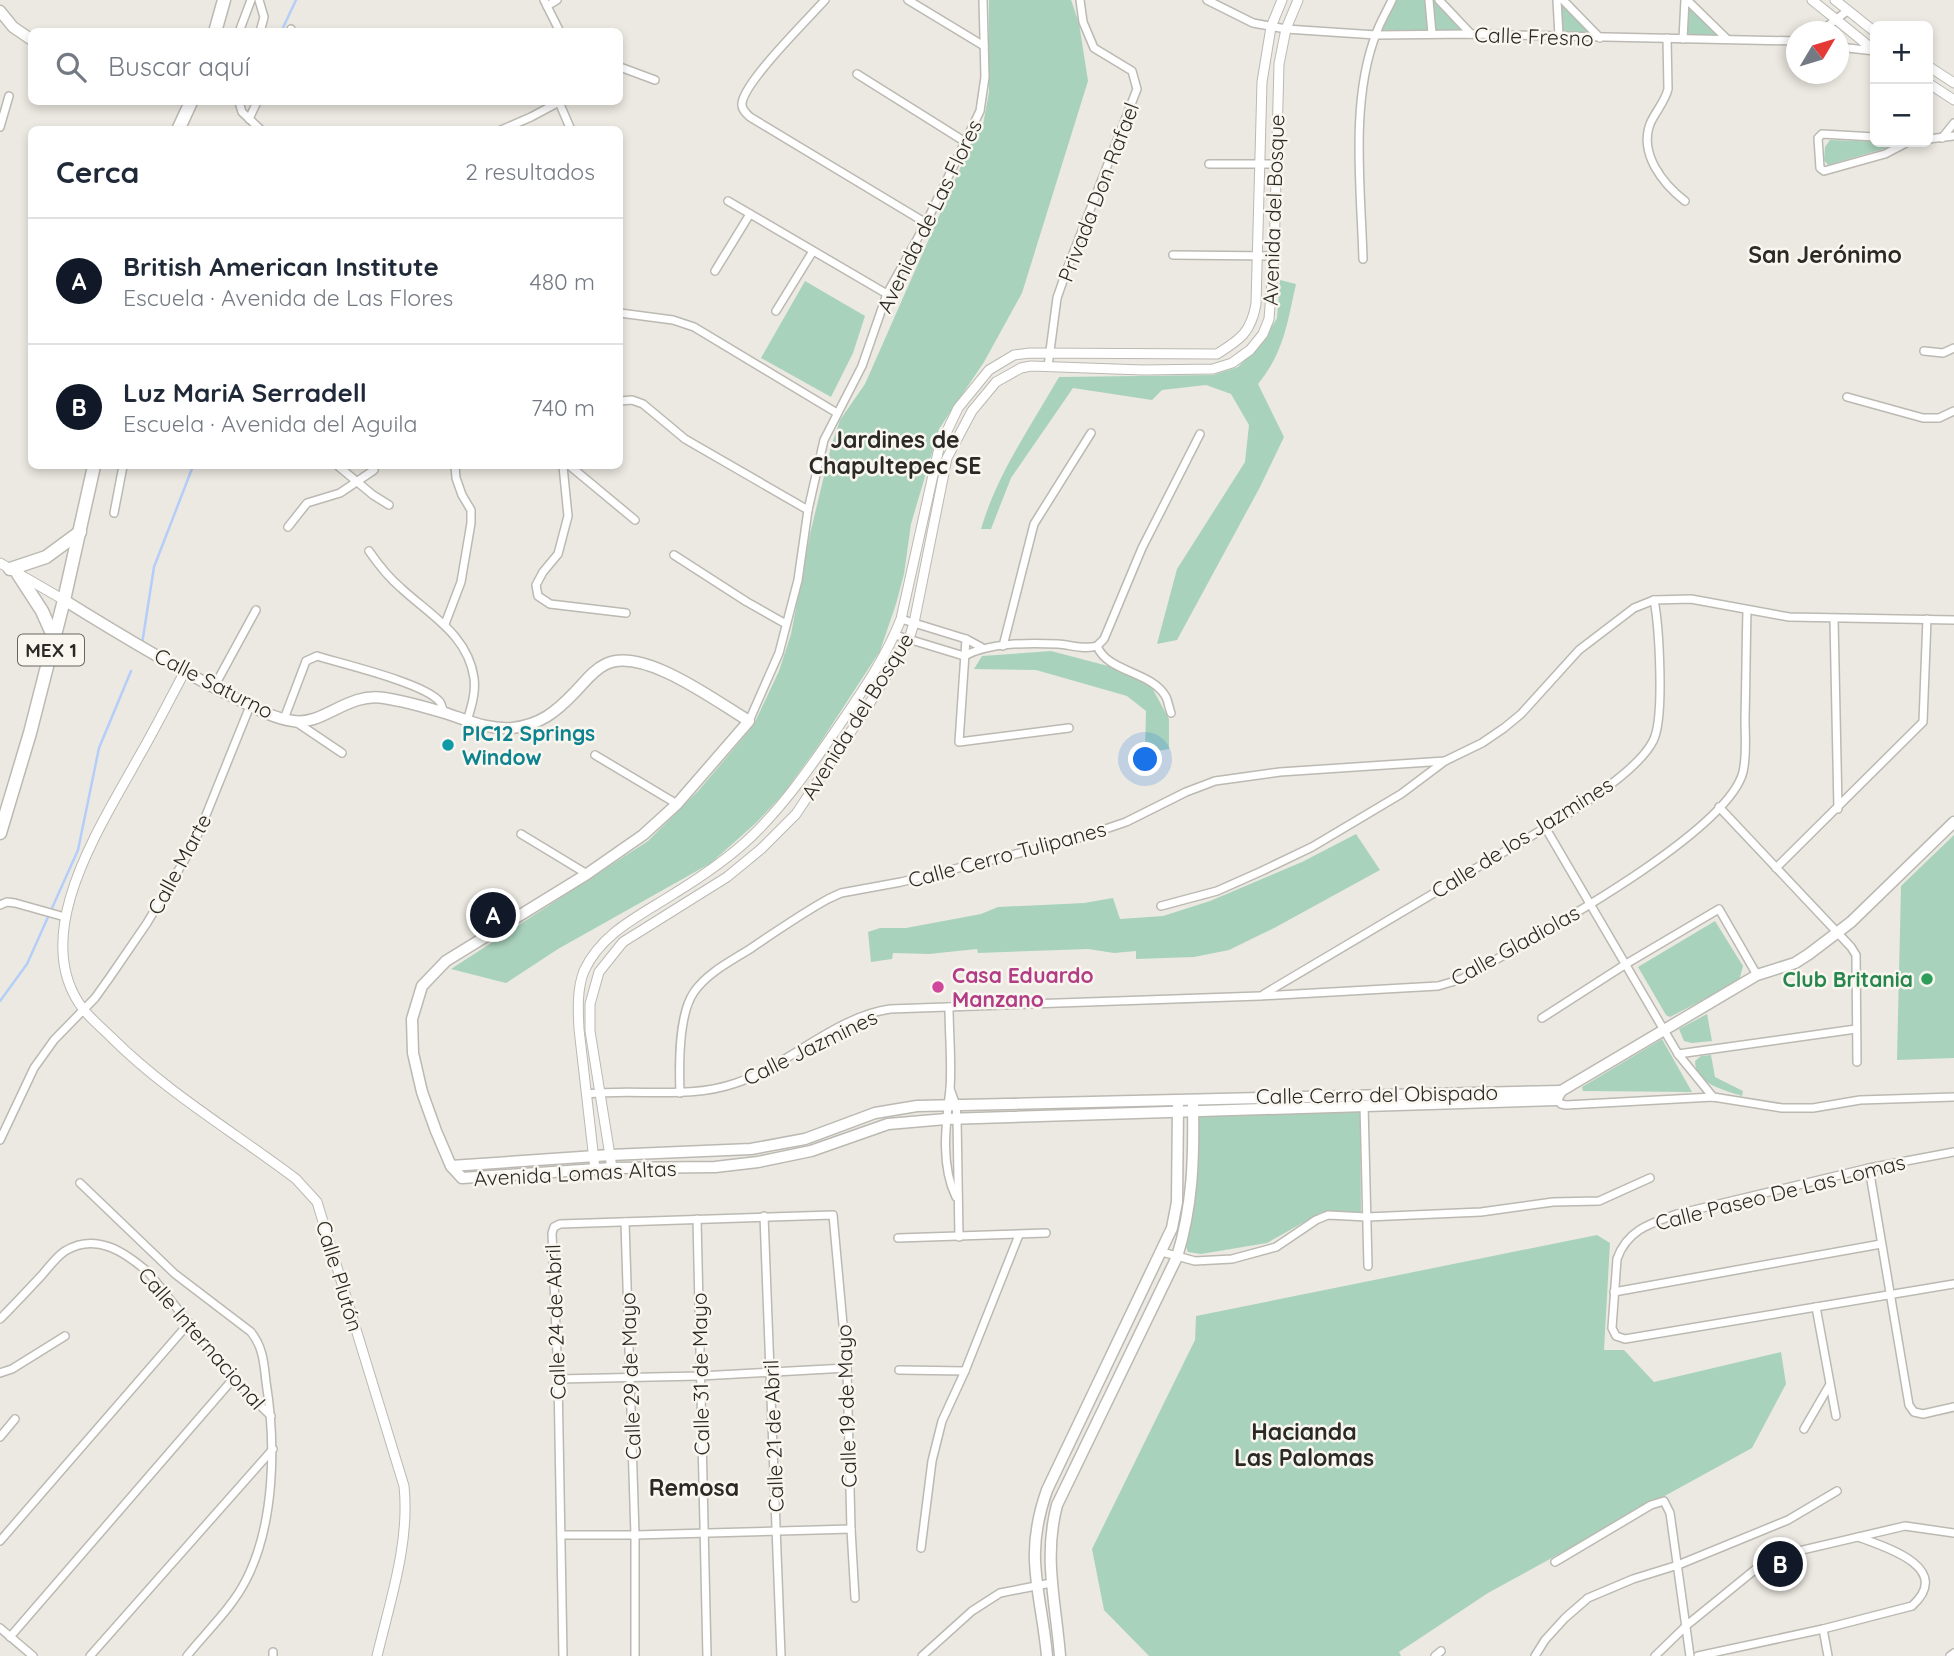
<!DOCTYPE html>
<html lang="es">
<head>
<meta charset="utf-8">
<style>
	:root { --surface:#fff; --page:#f2f2f3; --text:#1f2937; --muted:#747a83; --line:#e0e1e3; --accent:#111827 }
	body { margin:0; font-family:Quicksand,sans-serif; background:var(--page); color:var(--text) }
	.controls { position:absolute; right:21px; top:21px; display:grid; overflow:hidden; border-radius:10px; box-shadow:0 4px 10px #0003 }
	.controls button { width:63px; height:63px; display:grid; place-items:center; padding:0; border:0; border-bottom:2px solid var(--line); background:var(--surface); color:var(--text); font:35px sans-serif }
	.compass { position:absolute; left:1786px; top:21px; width:63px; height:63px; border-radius:50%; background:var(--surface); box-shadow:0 4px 10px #0003; rotate:52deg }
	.you { position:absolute; left:1146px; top:760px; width:24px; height:24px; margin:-18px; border:5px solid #fff; border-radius:50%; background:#1a73e8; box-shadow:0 0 0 10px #1a73e833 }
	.badge { display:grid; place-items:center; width:46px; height:46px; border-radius:50%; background:var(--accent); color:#fff; font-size:23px; font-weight:700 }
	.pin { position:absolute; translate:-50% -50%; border:4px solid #fff; box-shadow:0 2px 7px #0006 }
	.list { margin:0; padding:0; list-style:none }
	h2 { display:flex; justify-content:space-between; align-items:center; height:91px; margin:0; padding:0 28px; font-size:30px }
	h2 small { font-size:23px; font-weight:400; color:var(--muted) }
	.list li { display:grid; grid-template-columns:46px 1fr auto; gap:21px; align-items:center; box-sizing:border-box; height:126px; padding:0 28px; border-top:2px solid var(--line) }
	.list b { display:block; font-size:26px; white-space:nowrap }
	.list p { margin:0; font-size:23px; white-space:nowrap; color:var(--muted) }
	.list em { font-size:23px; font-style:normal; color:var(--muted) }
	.icon { flex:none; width:38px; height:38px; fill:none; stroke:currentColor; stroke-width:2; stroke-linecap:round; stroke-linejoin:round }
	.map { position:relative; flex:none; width:1954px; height:1656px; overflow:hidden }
	.search { position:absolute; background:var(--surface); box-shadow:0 4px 10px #0003; left:28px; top:28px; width:595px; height:77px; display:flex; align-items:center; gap:18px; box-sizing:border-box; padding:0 24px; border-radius:10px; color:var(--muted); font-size:26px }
	.panel { position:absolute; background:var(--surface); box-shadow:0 4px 10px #0003; left:28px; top:126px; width:595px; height:343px; border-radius:10px }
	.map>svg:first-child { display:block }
	.green { fill:#a9d2bc }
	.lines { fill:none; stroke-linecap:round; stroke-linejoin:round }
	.stream { stroke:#b4cef9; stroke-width:2.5 }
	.minor-casing { stroke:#bbb9b2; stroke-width:10 }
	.tertiary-casing { stroke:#bbb9b2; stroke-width:11 }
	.secondary-casing { stroke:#bbb9b2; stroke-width:13 }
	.primary-casing { stroke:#bbb9b2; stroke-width:15 }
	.minor { stroke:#fff; stroke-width:7 }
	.tertiary { stroke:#fff; stroke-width:9 }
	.secondary { stroke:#fff; stroke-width:10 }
	.primary { stroke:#fff; stroke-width:12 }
	.culture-dot { fill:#0f9aa8; stroke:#f9f6ef; stroke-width:2.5 }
	.leisure-dot { fill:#2e9e5b; stroke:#f9f6ef; stroke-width:2.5 }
	.hotel-dot { fill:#d1479c; stroke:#f9f6ef; stroke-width:2.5 }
	.labels { text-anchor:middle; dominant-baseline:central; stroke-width:5; stroke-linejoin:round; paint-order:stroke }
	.shield { fill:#f9f6ef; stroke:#686662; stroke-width:2 }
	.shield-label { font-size:19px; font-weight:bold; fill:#2a2926 }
	.street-label { font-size:21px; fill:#2a2926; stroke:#f9f6ef }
	.culture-label { font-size:21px; font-weight:bold; fill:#0d838f; stroke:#f9f6ef; text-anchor:start }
	.hotel-label { font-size:21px; font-weight:bold; fill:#b23c85; stroke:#f9f6ef; text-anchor:start }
	.leisure-label { font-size:21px; font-weight:bold; fill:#27864d; stroke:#f9f6ef; text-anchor:end }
	.neighbourhood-label { font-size:23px; font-weight:bold; fill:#2a2926; stroke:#f9f6ef }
</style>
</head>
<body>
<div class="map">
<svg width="1954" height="1656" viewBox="0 0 1954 1656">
	<rect width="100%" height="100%" fill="#ece9e2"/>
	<g class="green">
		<path d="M989,0H1071L1079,23L1088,81L1022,293L984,362L939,429L911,524L904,574L896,604L880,651L818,746L784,793L757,822L711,863L558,949L506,983L451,969L648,841L699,790L753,726L779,671L791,634L810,534L831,447L840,420L865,384L966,155L983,125L989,92Z"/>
		<path d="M1392,0H1438L1471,34L1376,35Z"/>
		<path d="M1556,0H1563L1601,38L1559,36Z"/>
		<path d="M1685,0L1726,39H1683Z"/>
		<path d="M1830,140L1888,142L1893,144L1890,147L1828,165L1824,160L1825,147Z"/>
		<path d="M1280,280L1296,284C1287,324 1284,352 1258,384L1284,437L1260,487L1177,640L1157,644L1177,569L1245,462L1249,425L1231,394L1206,385L1162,390L1152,400L1073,388L1011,478L991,529H981C997,474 1031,426 1059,377L1213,375L1238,367L1262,342L1277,318Z"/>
		<path d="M805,281L865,316L853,353L831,397L761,358Z"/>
		<path d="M1051,651L1112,667L1150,684L1169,719V749L1145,753L1146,711L1127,696L1036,670L974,669L982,656Z"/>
		<path d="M1356,834L1380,870L1276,927L1229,950L1194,957L1136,959V951L1114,953L1088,949L978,953L977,949L929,954L893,953L892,959L871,962L868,932L880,928H906L981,914L998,907L1084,903L1113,898L1120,919L1163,916L1210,901L1302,862Z"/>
		<path d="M1954,835V1058L1897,1060L1901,886Z"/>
		<path d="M1715,921L1743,966L1739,981L1670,1017L1666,1015L1638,967Z"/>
		<path d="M1707,1014L1712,1041L1692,1043L1684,1041L1679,1029Z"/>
		<path d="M1662,1039L1692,1092L1583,1091L1582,1087Z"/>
		<path d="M1711,1055L1715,1077L1743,1091L1742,1096C1724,1090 1695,1084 1695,1061L1701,1056Z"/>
		<path d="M1360,1107L1361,1212H1322L1267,1243L1201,1254L1188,1252L1185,1244L1198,1112Z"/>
		<path d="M1597,1235L1610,1243L1604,1350H1624L1654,1382L1781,1352L1786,1384L1752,1448L1488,1593L1399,1652L1401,1656H1149L1104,1610L1092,1549L1195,1340L1196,1316Z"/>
	</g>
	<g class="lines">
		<g class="stream">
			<path d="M281,32L296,0"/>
			<path d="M142,644L154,567L193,466"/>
			<path d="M0,1001L27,964L78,850L99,748L131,671"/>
		</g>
		<defs>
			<g id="minor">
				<path d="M259,0L264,17L260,32"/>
				<path d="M544,0L560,32"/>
				<path d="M825,0C808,19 745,81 742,103C741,109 746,113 750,117L926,223"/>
				<path d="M908,0L984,46"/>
				<path d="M1207,0L1253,23L1286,29L1376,35L1471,34L1797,41"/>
				<path d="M1429,0L1432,34"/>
				<path d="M1439,0L1471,34"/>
				<path d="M1557,0L1559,36"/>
				<path d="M1563,0L1600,38"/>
				<path d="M1687,0L1726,38"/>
				<path d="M547,6L557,0"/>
				<path d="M239,32L251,0"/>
				<path d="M290,32L291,29"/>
				<path d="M1820,32L1847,11"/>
				<path d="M1667,38L1668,89C1665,102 1655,112 1650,124C1639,154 1663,184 1685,201"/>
				<path d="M1683,39L1685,0"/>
				<path d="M1839,47L1875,51"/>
				<path d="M620,67L655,80"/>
				<path d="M857,74L967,143"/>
				<path d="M239,102L242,112L261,130"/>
				<path d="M559,102L571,130"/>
				<path d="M249,119L257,102"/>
				<path d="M0,127L9,96"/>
				<path d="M501,130L531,117L559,102"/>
				<path d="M1875,137L1822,134L1818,138L1820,168L1824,171L1885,154L1908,142"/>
				<path d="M1942,138L1954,123"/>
				<path d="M1928,139L1954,136"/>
				<path d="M1209,164H1277"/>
				<path d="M728,201L887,294"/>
				<path d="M1173,255L1274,256"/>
				<path d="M1363,259C1361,188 1350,101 1376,34C1380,22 1387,11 1392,0"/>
				<path d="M715,271L750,214"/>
				<path d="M776,311L813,251"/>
				<path d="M620,313L673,320L694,327L837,413"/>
				<path d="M1924,351L1943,353L1954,348"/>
				<path d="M1048,366L1057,298L1066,272L1137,89L1132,71L1094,48L1083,22L1080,0"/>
				<path d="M1847,397L1923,418H1939L1954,411"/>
				<path d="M620,401L632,400L643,404L685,439L808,510"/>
				<path d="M338,466L373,495L389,505"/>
				<path d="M563,466L568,516L558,554L543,572L536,585L538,596L550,604L626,613"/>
				<path d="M570,466L635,520"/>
				<path d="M114,513L123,466"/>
				<path d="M288,527L307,503L340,493L374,470"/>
				<path d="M369,551C378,564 388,577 401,588C430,615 468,635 474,678C476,693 471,708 467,721"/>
				<path d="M674,555L747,602L786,624"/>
				<path d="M901,619L966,639L981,647"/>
				<path d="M1834,619L1838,809"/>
				<path d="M445,624L461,582L471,523V510L462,495L456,478L455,466"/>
				<path d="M895,635L964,656C991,642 1028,643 1058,644C1071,645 1085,650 1097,646"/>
				<path d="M966,639L959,742L1069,728"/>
				<path d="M1003,646L1034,524L1091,433"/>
				<path d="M1097,646L1104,639L1142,548L1200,434"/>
				<path d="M1097,646C1108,673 1152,671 1166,697C1168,701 1169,708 1171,713"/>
				<path d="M214,687L256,610"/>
				<path d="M284,719L306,661L317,656C342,664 425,683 440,702C442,705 442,709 444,712"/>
				<path d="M749,721L779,653L798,580L808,510L824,440L862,366L887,294L926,223L980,111L985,77L983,0"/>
				<path d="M296,722L342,753"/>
				<path d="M595,755L677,804"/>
				<path d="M1719,807L1851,947L1856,955L1857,1062"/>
				<path d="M1545,827L1678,1054L1713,1097"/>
				<path d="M521,834L587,874"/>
				<path d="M1776,868L1923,722L1927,619"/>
				<path d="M0,905L7,902L15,903L65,917"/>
				<path d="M1161,906L1217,891L1262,871L1312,847L1401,794L1445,761L1482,743L1504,728L1521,714L1579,650L1634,608L1654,600L1691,599L1789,617L1954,620"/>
				<path d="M1264,994C1335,952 1406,909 1478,867C1520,842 1632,783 1653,741C1665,719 1659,626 1654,600"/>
				<path d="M949,1007C949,1034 952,1062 950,1089C946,1123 940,1165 956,1197"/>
				<path d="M1542,1018L1626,964L1719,909L1757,975"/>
				<path d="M1678,1054L1856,1029"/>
				<path d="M950,1089L956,1105L957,1119L959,1237"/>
				<path d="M680,1093C679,1066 678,1015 694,992C707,973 731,961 750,949C775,932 801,914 828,899L841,893L901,882L1073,840L1126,822L1186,792L1215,781L1280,772L1445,761"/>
				<path d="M587,1094C637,1088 688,1100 736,1083C789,1065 835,1017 890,1009L1260,996L1438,986L1462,979C1522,944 1727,835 1743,772C1747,755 1745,736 1745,718C1746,683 1746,647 1747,611"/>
				<path d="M1554,1096L1561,1104L1566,1105L1713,1097L1782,1108H1813L1860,1100L1954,1097"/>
				<path d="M1364,1105L1368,1266"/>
				<path d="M0,1140L34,1068L54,1040L95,998L110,977L147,923L191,849L202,825L250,706"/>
				<path d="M1954,1152L1869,1168L1677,1214C1651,1223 1627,1230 1617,1259L1612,1328L1616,1336L1625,1339L1954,1284"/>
				<path d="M1869,1168L1909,1405L1914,1412L1923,1414L1954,1407"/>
				<path d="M80,1183L175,1274L251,1332C263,1347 264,1363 266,1382C276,1443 275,1524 246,1580C232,1608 206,1632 187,1656"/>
				<path d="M764,1216L781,1656"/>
				<path d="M697,1219L707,1656"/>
				<path d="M625,1222L635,1535V1656"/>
				<path d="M898,1238L1046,1233"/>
				<path d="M1162,1252L1195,1261L1232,1259L1276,1247L1316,1220L1328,1215L1367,1217L1481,1212L1553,1202L1599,1201L1650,1178"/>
				<path d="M1614,1292L1881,1244"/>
				<path d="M1816,1307L1836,1416"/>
				<path d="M0,1319C14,1305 28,1290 42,1275C49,1267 56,1257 65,1251C96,1232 125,1252 149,1273L233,1379L271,1416"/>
				<path d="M899,1370L965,1371"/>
				<path d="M0,1373L12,1369L65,1336"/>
				<path d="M558,1379L700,1376L847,1368"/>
				<path d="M1804,1429L1829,1386"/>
				<path d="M0,1437L15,1419"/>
				<path d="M561,1535H635L851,1529"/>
				<path d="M0,1541L189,1323"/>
				<path d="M921,1548L932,1461L942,1421L965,1371L1019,1235"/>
				<path d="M1555,1562L1651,1505L1664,1501L1670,1513L1690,1656"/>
				<path d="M0,1628L33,1656"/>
				<path d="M1823,1629L1828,1656"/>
				<path d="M10,1637L233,1379"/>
				<path d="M273,1652V1656"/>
				<path d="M90,1656L273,1449"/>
				<path d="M563,1656L558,1379L552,1233L554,1227L560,1224L833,1215L847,1368L851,1529L855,1598"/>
				<path d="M922,1656L972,1611L1000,1593L1051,1583"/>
				<path d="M1435,1656L1441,1651"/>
				<path d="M1535,1656L1545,1640L1565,1618L1588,1598L1633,1579L1678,1565L1788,1520L1837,1491"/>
				<path d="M1655,1656L1687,1625L1757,1568L1777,1556L1905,1526L1954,1533"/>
				<path d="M1698,1656L1823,1629L1912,1606C1954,1568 1886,1547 1858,1537"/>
				<path d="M1950,1656L1954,1653"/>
			</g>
			<g id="tertiary">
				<path d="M1812,0L1875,51"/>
				<path d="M1835,0L1875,32"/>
				<path d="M1928,66L1954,83"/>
				<path d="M1928,83L1954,100"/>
				<path d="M0,563L64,600"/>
				<path d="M185,671C169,701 154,731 137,760C101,826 26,937 84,1010C92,1020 102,1028 111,1037C166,1092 234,1132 296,1179L317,1202L404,1486C410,1543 390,1601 377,1656"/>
				<path d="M612,1168L590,1031V1004L599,972L623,942L727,877L761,849L796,814L868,706L909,639L914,623L947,458L972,411L996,382L1021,368L1031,366L1143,370L1213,369L1232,363L1250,350L1263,334L1269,319L1274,256L1279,64L1286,29L1298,0"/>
				<path d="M595,1169L579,1029C578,1011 577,988 584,971C602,932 641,915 675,893C701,877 729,858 752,836C784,805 809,769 834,733C859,696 885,660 901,619L939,448L958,408L989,370L1014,355L1030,353L1217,354C1241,339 1251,332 1256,304L1262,82L1271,27L1282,0"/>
			</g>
			<g id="secondary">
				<path d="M0,11L13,27L32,40"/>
				<path d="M64,600C117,633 170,665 225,693C246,703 270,718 293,721C323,726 347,692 384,698C404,701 425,707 445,713C467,720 488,730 512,728C540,725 556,712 575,692C584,683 593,670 606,664C643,646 717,702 749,721L677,804L643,835L587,874L446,961L422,986L412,1019L413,1053L422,1092L436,1131L451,1166L462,1178L612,1168L715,1167L758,1162L811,1151L888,1124L946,1119L1556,1100L1561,1091L1757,975L1795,963L1809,954L1851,922L1954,822"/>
				<path d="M451,1166L610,1155L751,1149L805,1139L875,1113L917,1106L1561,1091"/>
				<path d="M1047,1656C1041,1590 1023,1558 1047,1490L1172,1228L1177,1202L1178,1106"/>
				<path d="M1060,1656C1056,1603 1043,1558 1057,1505L1177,1257C1193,1205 1194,1158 1193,1104"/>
			</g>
			<g id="primary">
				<path d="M215,32L224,0"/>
				<path d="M178,130L191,102"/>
				<path d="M10,569L46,557L80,532"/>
				<path d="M18,574L42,611L54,638"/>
				<path d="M0,833L30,733L64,600L94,466"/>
			</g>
		</defs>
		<use href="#minor" class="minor-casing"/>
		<use href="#tertiary" class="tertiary-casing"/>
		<use href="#secondary" class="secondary-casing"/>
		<use href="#primary" class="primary-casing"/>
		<use href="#minor" class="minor"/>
		<use href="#tertiary" class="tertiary"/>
		<use href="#secondary" class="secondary"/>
		<use href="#primary" class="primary"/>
	</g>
	<circle class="culture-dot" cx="448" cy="745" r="7"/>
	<circle class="leisure-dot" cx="1927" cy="979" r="7"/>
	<circle class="hotel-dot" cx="938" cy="987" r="7"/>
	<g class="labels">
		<rect class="shield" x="18" y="634.5" width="66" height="31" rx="5"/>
		<g class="shield-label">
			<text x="51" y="650">MEX 1</text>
		</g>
		<g class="street-label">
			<text transform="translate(1534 36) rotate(2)">Calle Fresno</text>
			<text transform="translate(1098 192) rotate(-69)">Privada Don Rafael</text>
			<text transform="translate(1273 210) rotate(-88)">Avenida del Bosque</text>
			<text transform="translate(929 216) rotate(-64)">Avenida de Las Flores</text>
			<text transform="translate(214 683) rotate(27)">Calle Saturno</text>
			<text transform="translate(857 716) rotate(-58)">Avenida del Bosque</text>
			<text transform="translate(1522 837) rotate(-32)">Calle de los Jazmines</text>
			<text transform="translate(1007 854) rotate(-15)">Calle Cerro Tulipanes</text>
			<text transform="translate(179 864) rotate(-62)">Calle Marte</text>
			<text transform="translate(1515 945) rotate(-29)">Calle Gladiolas</text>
			<text transform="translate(810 1047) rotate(-26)">Calle Jazmines</text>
			<text transform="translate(1377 1094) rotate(-1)">Calle Cerro del Obispado</text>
			<text transform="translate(575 1173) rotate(-3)">Avenida Lomas Altas</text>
			<text transform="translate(1780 1192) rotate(-14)">Calle Paseo De Las Lomas</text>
			<text transform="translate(340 1276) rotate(73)">Calle Plutón</text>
			<text transform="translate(555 1322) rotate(-92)">Calle 24 de Abril</text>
			<text transform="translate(202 1338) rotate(49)">Calle Internacional</text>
			<text transform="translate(700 1374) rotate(-91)">Calle 31 de Mayo</text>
			<text transform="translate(630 1376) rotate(-92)">Calle 29 de Mayo</text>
			<text transform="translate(846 1406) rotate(-92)">Calle 19 de Mayo</text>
			<text transform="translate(773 1436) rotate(-92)">Calle 21 de Abril</text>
		</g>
		<g class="culture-label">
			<text x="462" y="733">PIC12 Springs<tspan x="462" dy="24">Window</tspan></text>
		</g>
		<g class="hotel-label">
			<text x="952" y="975">Casa Eduardo<tspan x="952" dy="24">Manzano</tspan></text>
		</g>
		<g class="leisure-label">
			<text x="1913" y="979">Club Britania</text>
		</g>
		<g class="neighbourhood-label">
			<text x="1825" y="254">San Jerónimo</text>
			<text x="895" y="439">Jardines de<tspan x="895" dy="26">Chapultepec SE</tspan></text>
			<text x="1304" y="1431">Hacianda<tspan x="1304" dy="26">Las Palomas</tspan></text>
			<text x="694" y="1487">Remosa</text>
		</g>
	</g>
</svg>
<div class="controls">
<button>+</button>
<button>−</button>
</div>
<svg class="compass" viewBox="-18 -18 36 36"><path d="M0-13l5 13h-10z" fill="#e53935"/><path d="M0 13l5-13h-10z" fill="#747a83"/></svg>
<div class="you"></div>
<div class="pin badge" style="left:493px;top:915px">A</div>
<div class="pin badge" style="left:1780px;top:1564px">B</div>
<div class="search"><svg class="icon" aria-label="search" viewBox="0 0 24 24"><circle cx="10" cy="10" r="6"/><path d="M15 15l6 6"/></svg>Buscar aquí</div>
<section class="panel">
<h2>Cerca<small>2 resultados</small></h2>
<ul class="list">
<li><span class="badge">A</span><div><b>British American Institute</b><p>Escuela · Avenida de Las Flores</p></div><em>480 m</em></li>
<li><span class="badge">B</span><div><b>Luz MariA Serradell</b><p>Escuela · Avenida del Aguila</p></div><em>740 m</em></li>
</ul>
</section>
</div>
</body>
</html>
